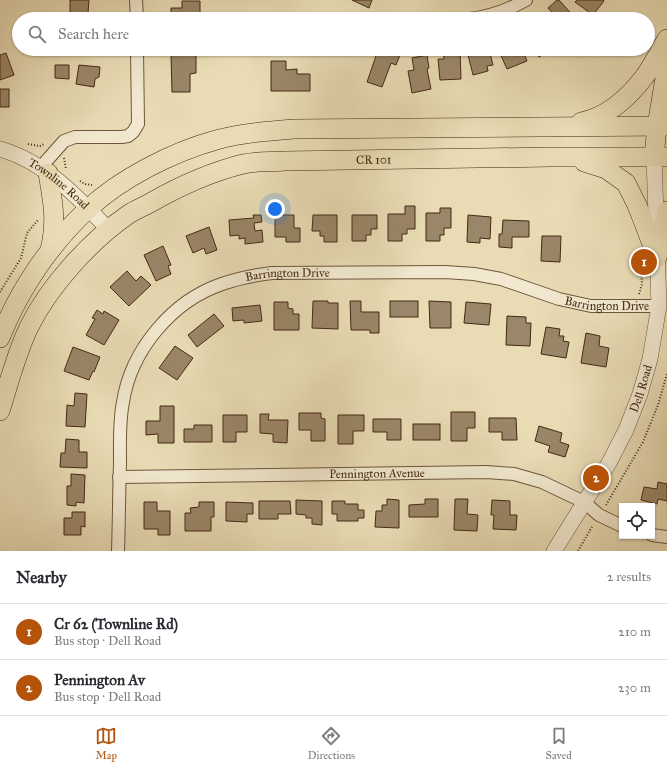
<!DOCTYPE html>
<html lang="en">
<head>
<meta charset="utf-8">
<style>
	:root { --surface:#fff; --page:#f7f7f7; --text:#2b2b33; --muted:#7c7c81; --line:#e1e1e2; --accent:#b45309 }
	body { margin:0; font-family:"IM FELL Great Primer",serif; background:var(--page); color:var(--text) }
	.controls { position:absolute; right:12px; bottom:12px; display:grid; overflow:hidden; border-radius:0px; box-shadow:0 1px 3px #0004 }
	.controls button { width:36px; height:36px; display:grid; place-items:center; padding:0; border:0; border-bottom:1px solid var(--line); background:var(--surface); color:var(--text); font:20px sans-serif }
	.you { position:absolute; left:275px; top:209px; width:14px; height:14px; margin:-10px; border:3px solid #fff; border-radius:50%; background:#1a73e8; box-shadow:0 0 0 6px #1a73e833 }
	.badge { display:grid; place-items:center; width:26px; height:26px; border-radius:50%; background:var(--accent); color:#fff; font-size:13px; font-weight:700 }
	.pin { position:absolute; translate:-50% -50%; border:2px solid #fff; box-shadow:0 1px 4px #0006 }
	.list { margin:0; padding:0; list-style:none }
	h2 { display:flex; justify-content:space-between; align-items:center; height:52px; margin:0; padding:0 16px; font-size:17px }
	h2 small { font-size:13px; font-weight:400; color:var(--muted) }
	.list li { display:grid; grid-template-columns:26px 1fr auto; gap:12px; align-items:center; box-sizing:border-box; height:56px; padding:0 16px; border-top:1px solid var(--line) }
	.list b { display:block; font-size:15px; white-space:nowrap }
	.list p { margin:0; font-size:13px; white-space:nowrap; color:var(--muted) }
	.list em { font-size:13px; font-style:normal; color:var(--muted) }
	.icon { flex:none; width:22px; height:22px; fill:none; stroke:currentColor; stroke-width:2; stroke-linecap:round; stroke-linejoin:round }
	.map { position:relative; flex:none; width:667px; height:551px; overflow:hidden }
	.search { position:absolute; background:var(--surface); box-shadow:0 1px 3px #0004; left:12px; right:12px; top:12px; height:44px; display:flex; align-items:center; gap:10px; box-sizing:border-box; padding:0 14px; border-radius:22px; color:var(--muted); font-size:15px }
	.sheet { height:164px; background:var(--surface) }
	nav { display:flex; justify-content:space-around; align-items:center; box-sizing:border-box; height:56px; border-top:1px solid var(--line); background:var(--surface); font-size:11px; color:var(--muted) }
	nav a { display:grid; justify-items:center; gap:2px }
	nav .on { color:var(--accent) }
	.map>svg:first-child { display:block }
	.building { fill:#9a8668; stroke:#452914 }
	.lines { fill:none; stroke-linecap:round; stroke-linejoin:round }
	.minor-casing { stroke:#6e563c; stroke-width:14 }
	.tertiary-casing { stroke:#6e563c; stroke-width:16 }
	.primary-casing { stroke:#452914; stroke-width:20 }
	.path { stroke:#452914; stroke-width:2; stroke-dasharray:1 2; stroke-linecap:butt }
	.minor { stroke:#f1e8cf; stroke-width:12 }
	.tertiary { stroke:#f1e8cf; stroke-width:15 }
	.primary { stroke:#e9dcb5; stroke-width:19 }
	.labels { text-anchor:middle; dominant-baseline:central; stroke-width:3; stroke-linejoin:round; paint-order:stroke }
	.street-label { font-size:12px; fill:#452914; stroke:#f1e8cf }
</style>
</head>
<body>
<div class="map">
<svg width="667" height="551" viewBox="0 0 667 551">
	<rect width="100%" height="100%" fill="#e9dcb5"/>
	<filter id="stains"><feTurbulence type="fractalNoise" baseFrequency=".005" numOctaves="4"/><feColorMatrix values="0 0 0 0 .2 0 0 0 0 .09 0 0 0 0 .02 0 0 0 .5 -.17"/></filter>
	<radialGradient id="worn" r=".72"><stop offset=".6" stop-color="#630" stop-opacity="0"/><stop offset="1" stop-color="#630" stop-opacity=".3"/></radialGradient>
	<g class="building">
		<path d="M70,0H89L88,13H94V19H76V14H70Z"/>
		<path d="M352,0H372L369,8Z"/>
		<path d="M557,0H559L576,19H556L557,18L548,8Z"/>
		<path d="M577,0H603L604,1L593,15L575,2Z"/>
		<path d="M182,1H200V19H171V8H182Z"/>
		<path d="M386,49H394L401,52L396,65L391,63L382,87L367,82L377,53L384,55Z"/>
		<path d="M443,49H460L461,79L440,80L438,59H444Z"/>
		<path d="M474,49H489L493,65L487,66L488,71L473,75L468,55L475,53Z"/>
		<path d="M498,49H522L527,61L507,69Z"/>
		<path d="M534,49H552L539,57Z"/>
		<path d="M6,53L14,75L0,80V55Z"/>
		<path d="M171,55H196V73L190,74V92H172Z"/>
		<path d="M427,55L429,68L427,69L431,89L412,93L408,71L414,70L412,58Z"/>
		<path d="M271,61H286V70L297,69V74H310V91H271Z"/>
		<path d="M55,65H69V79L55,78Z"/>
		<path d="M79,65L100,67L99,77L95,79L94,87L76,84Z"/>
		<rect x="0" y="89" width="9" height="18"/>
		<path d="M405,206H415V229H407V234H402V241H388V214H405Z"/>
		<path d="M440,208H451V228H444V235H440V241H426V213H440Z"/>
		<path d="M253,215H261L262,222L254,223L255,231L262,230L263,242L245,244V238L239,239V235L230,236L229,220L254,218Z"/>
		<path d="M275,215H294V228H300V242H286V237H275Z"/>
		<path d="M313,215H337V242H324V236H320V231H312Z"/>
		<path d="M352,215H377V229H371V235H366V241H352Z"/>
		<path d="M468,215L491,217L490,239L480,238V243L467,242Z"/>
		<path d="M503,220L529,221V237H512V248L499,247V234H502Z"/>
		<path d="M209,227L217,250L206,254L204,248L193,253L186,236Z"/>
		<path d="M542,236H561L560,262L541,261Z"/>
		<path d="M163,246L171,265L168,266L171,274L156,281L144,255Z"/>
		<path d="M127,271L136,281L141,276L151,285L129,306L110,287Z"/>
		<path d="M313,301H328V303H338V329L312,328Z"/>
		<path d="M350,301H361V312H379V333H370V330H351Z"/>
		<rect x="390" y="301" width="28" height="16"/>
		<path d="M429,301L451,302V328H430Z"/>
		<path d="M274,302H288V308L293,309V314H299V330H274Z"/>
		<path d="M466,302L491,304L489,325L464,323Z"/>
		<path d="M260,305L262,321L244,323V320L233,321L232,308Z"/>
		<path d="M97,310L103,314L104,311L119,320L104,345L86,335L95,319L92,318Z"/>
		<path d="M214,314L224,326L197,347L188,335Z"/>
		<path d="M507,316L526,317V323H531L530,346L506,345Z"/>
		<path d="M546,327L560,329L559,336H564L563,341L569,342L566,358L541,354Z"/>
		<path d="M586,333L600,336L599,346L609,348L606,367L581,363Z"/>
		<path d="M175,346L193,358L177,380L159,368Z"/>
		<path d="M73,347L100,357L94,372L93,371L89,380L64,371Z"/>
		<path d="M75,393L87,394L85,427L66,426L67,405L74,406Z"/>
		<path d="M160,406H174V443H158V434L146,435V421H160Z"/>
		<path d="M451,412H475V428H467V441H451Z"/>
		<path d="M299,413H321V418L325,419V441H311V430H299Z"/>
		<path d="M260,414H269L268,420H288L287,443L273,442V434L260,433Z"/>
		<path d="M223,415H247V432H236V442H223Z"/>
		<path d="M338,415H364V431H353V444H338Z"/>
		<path d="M489,418H516L517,440H502V432H489Z"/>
		<path d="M373,419H401V440H387V432H373Z"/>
		<rect x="413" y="424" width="27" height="16"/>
		<path d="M194,425H212V442H184V429H194Z"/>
		<path d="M539,426L562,433L560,442L569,445L565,457L548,452L550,446L535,441Z"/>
		<path d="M66,439L79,440V452H87V468L60,467L61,453H65Z"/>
		<path d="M71,474L85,475L84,503L76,502V506L67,505V486H71Z"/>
		<path d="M658,482L667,484V501L658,499L657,504L641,500L644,487L657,489Z"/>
		<path d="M387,499L399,500V528L375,527L376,511H382V505H387Z"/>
		<path d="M425,499H438V517H409V505L425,504Z"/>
		<path d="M455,499H468L467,514L478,515L477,531L454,530Z"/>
		<path d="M296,500L322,501V525L312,524V518H306V515L296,514Z"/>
		<path d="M492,500L510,501V515H517L516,530L493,529L494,515H491Z"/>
		<path d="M259,501H290L291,514H278V519H259Z"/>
		<path d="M332,501H345V504H358V510H364V518H358V521H337V514H332Z"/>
		<path d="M144,502H157V511H170V535H158V529H144Z"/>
		<path d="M199,502H214V517H211V531H185V513H191L190,508L199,507Z"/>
		<path d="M226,502L253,503V514H247V522L226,521Z"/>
		<path d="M72,512H85V527L81,526V535H64V518H72Z"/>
	</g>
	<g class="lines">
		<defs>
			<g id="minor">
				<path d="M136,0L137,19"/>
				<path d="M427,19H435"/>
				<path d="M469,19C490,17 508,10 526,0"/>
				<path d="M41,167L64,141L75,137H122L128,136L133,132L138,124L137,49"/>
				<path id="s1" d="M119,477L486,472L514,474L542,482L584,502L599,515L622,526"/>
				<path d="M652,535L667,537"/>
				<path id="s2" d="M118,551C119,522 119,492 120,463C120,443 119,422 123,402C131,350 172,301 222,284C239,278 255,275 272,273L445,272L474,274L501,279L559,299L591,306H659"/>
			</g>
			<g id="tertiary">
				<path id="s3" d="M0,149C45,162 78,197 109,230"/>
				<path id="s4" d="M554,551L609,463L626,430L640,394L650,359L659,306L654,157"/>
			</g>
			<g id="primary">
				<path d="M581,122C607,117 629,97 645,76C653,65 660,51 667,39"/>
				<path d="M654,157L657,126L667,66"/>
				<path d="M584,162L606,169L626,183L637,205L657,257"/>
				<path d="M48,173C53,203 57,220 50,250"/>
				<path d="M657,257L667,211"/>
				<path d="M0,338C19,290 50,244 88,209C121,178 173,152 216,140C242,133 268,131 294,129L667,126"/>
				<path id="s5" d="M0,411C9,383 16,354 29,327C49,286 91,240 129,214C135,210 143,207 150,203C178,187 211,172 243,164C256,161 271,162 285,161L551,157H667"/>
			</g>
		</defs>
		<use href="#minor" class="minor-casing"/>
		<use href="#tertiary" class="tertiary-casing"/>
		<use href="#primary" class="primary-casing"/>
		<g class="path">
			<path d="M28,144L40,146L44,144"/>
			<path d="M64,158L66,169"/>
			<path d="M80,181L85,184L92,185"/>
			<path d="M0,292L21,258L27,233L38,220"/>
			<path d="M639,294L642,284L640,257"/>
			<path d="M606,505L643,442L658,405L667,374"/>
			<path d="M578,551L593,525"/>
		</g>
		<use href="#minor" class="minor"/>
		<use href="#tertiary" class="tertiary"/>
		<use href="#primary" class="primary"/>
	</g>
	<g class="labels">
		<g class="street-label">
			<text stroke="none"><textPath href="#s5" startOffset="497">CR 101</textPath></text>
			<text stroke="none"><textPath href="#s3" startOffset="69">Townline Road</textPath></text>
			<text stroke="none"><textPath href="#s2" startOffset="377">Barrington Drive</textPath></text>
			<text stroke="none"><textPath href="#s2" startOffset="701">Barrington Drive</textPath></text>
			<text stroke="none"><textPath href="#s4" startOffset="185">Dell Road</textPath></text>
			<text stroke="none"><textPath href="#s1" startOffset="258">Pennington Avenue</textPath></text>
		</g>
	</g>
	<rect width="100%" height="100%" filter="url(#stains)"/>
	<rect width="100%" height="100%" fill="url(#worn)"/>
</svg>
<div class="controls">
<button><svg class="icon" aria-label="locate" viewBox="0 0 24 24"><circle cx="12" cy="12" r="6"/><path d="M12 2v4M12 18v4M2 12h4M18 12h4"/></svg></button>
</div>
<div class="you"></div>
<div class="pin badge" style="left:644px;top:262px">1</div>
<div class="pin badge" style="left:596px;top:478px">2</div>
<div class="search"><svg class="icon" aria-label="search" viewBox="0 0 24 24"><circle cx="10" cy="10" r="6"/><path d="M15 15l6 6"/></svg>Search here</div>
</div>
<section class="sheet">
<h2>Nearby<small>2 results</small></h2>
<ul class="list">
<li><span class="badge">1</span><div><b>Cr 62 (Townline Rd)</b><p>Bus stop · Dell Road</p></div><em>210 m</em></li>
<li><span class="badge">2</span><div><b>Pennington Av</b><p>Bus stop · Dell Road</p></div><em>230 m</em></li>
</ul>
</section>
<nav>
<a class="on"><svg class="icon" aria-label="map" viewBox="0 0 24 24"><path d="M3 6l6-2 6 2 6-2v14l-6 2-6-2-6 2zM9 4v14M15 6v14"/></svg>Map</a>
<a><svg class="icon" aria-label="directions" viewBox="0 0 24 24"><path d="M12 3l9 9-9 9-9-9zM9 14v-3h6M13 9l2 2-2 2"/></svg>Directions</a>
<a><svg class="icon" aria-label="saved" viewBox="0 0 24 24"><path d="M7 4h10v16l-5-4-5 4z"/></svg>Saved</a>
</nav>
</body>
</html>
